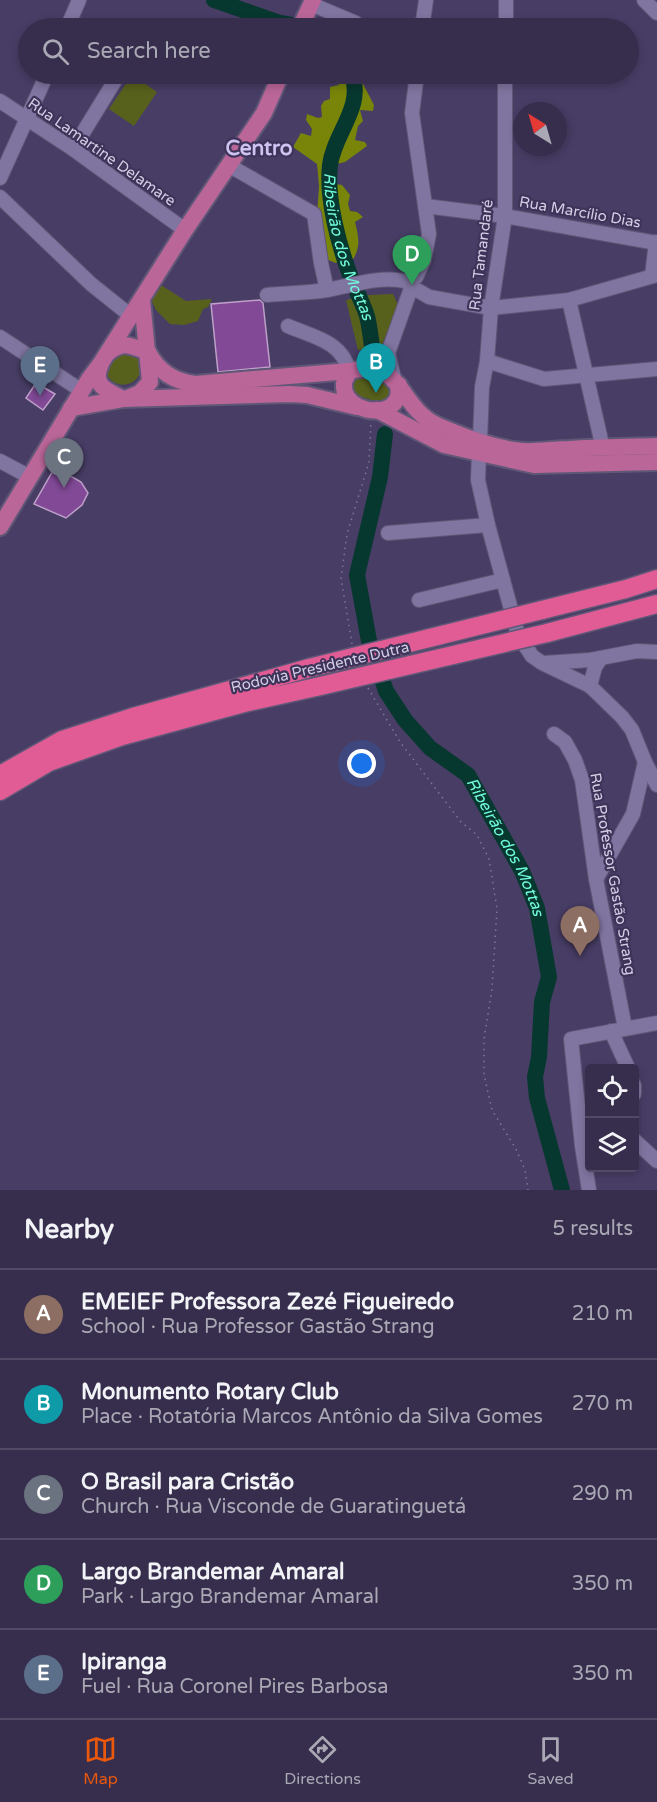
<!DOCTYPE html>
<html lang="en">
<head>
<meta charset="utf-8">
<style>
	:root { --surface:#362e4c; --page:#413a56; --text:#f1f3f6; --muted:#aaa8b5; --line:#504a64; --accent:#ea580c }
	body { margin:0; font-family:"Varela Round",sans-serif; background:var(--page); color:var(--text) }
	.controls { position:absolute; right:18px; bottom:18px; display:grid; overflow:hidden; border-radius:6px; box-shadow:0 3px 9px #0003 }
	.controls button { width:54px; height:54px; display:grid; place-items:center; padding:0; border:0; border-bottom:2px solid var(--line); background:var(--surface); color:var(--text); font:30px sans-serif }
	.compass { position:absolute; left:513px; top:102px; width:54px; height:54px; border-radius:50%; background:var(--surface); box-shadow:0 3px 9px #0003; rotate:323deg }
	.you { position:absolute; left:362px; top:764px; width:21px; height:21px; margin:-15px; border:4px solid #fff; border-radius:50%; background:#1a73e8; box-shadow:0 0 0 9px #1a73e833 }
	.badge { display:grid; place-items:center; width:39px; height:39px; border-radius:50%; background:var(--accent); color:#fff; font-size:20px; font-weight:700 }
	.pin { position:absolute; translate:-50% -50px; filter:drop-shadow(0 2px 3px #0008) }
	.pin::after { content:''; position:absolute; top:32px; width:21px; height:18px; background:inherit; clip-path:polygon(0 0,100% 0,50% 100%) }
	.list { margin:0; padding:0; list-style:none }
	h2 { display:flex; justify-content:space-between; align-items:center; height:78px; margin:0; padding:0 24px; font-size:26px }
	h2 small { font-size:20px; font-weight:400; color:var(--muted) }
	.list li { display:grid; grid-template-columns:39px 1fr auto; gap:18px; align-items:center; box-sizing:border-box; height:90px; padding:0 24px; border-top:2px solid var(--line) }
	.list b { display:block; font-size:22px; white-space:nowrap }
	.list p { margin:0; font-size:20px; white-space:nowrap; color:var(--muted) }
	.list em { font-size:20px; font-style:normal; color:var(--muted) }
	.icon { flex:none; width:33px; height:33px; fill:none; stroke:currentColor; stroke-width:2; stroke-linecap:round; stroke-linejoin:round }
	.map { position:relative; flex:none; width:657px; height:1190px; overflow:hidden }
	.search { position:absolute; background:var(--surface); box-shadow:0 3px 9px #0003; left:18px; right:18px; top:18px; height:66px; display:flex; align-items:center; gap:15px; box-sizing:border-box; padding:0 21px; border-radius:33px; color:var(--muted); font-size:22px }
	.sheet { height:528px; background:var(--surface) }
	nav { display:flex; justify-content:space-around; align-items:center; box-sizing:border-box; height:84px; border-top:2px solid var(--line); background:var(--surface); font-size:16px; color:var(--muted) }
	nav a { display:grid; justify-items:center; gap:3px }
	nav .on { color:var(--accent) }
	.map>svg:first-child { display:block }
	.green { fill:#58611c }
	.forest { fill:#788509 }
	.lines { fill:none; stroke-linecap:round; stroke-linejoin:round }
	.river { stroke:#07382f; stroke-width:16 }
	.building { fill:#814996; stroke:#bea0c9; stroke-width:1.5 }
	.minor-casing { stroke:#605777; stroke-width:16 }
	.major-casing { stroke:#605777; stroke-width:20 }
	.highway-casing { stroke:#605777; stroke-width:21 }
	.path { stroke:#7f7798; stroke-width:1.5; stroke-dasharray:1.5 4.5; stroke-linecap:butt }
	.minor { stroke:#8075a0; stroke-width:14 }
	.major { stroke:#ba6699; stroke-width:16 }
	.highway { stroke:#e15c95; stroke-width:18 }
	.highway-bridge-casing { stroke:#605777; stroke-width:21; stroke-linecap:butt }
	.highway-bridge { stroke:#e15c95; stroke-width:18 }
	.labels { text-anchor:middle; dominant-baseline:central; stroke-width:4.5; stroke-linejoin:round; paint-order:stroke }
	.street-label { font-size:15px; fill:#d3cee5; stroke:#3e3359 }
	.water-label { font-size:16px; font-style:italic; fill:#71fbdc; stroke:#3e3359 }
	.district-label { font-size:21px; font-weight:bold; fill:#cec2f1; stroke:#3e3359 }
</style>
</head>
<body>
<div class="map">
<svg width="657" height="1190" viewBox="0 0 657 1190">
	<rect width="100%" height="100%" fill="#483d65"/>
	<g class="green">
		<path d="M132,75L157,92L134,126L109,109Z"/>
		<path d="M156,282L186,301L212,299L208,307L203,309L198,321L184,325L170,324L156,310L150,297Z"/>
		<path d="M393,294L398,305L380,350H358L346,300L369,295Z"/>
		<path d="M115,350L137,355C153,382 114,398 105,370Z"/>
		<path d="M359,376L379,377L390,387V395L386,401L378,402L355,395L350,385L353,379Z"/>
	</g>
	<path class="forest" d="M329,74H365L362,82L374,105L373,111L360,110L363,121L358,126L355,140L365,142L367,146L345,162L336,164V184L342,185L350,195L348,204L350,211L357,212L363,217L355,222C359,238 361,247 352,261L341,258L336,263L323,258L317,215L319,186L317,164L293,147L301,133L311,136L312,129L306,120L307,114L318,118L322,117L321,106L324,101L330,99V87L339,85L335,77Z"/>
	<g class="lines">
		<g class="river">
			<path d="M214,0L280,23L309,28"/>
			<path id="s1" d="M352,74C364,108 334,133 330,165C326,199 339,246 351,278C356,291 363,303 367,316C370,328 371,341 373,353"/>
			<path id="s2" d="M385,434L380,477L357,575L369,641L386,691L405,720L430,748L468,775L522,871L537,908L549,977L542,1002L539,1057L535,1077L537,1098L562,1190"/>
		</g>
	</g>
	<g class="building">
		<path d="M260,300L263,303L270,367L218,372L211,304Z"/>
		<path d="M36,383L55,394L43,410L26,398Z"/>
		<path d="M55,467L81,482L88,493L82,505L66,518L34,504Z"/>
	</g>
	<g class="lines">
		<defs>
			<g id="minor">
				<path d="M506,0V28"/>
				<path d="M644,0L657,13"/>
				<path d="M311,4L356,23"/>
				<path d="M67,28L79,0"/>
				<path d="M422,28L426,0"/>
				<path d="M0,101L73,149L185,230"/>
				<path d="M73,149L119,74"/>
				<path d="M230,166L314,214L321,263L327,290"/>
				<path d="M0,178L47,74"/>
				<path d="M0,197L91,284L131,316"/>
				<path d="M425,206L505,216L657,243"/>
				<path d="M652,276L656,242"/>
				<path d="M416,277L424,260L429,234L412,113L417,74"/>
				<path d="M417,290L429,297L491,308L569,300L657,275"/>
				<path d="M267,295C287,293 308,293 327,290C354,285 377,276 405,281"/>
				<path d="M569,300L601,440"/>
				<path d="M288,326C313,337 342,341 349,371"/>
				<path d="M0,337L82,391"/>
				<path d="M487,361L544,379L657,369"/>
				<path d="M394,378L388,353L410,291"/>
				<path d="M480,441L482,387L487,361L491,308L505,216V74"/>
				<path d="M479,453L478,480L488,525L518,635L532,656L542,663L590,686L622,717L632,730L645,762L657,785"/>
				<path d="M0,461L30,477"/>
				<path d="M388,533L488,525"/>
				<path d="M419,600L503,580"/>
				<path d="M544,663L590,660L637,651L657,652"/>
				<path d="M590,686L595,667L601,658"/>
				<path d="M554,734L565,742L575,760L582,780L596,879L625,1028"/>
				<path d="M596,879L633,814L645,762"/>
				<path d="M611,1031L628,1068"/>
				<path d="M634,1085V1094"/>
				<path d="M634,1140L657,1161"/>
				<path d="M589,1190L582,1146L571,1039L657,1023"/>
			</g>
			<g id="major">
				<path d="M300,28L313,0"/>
				<path d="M148,352C158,371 174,382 196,384L349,371C405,357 397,408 439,426C465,437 495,449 523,451C538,452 554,449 569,449C599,447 628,447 657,446"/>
				<path d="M108,353C123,340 131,346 148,352"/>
				<path d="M101,364C91,386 107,390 123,399"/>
				<path d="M349,371C348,375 344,380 344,384C342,405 372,416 388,408C393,406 395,402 398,398L399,385"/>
				<path d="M128,398L140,393L150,382L142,300"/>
				<path d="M71,408L123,399L290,394L307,395L357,407"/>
				<path d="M377,410L444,445L534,465L657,462"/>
				<path d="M0,527L89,379L101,363L185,230L264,113L281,74"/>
			</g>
			<g id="highway">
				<path d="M542,610L626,589L657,579"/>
				<path d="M547,633L657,604"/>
				<path d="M0,775L62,740L133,717L309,668"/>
				<path d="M0,791L49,762L122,736L244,703L316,687"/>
			</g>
		</defs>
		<use href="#minor" class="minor-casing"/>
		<use href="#major" class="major-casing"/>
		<use href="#highway" class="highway-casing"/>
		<g class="path">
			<path d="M352,644L341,578L347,534L369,462L371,422"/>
			<path d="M368,688L400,742L461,822L477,835L489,859L497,909L492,989L484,1039V1075L492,1110L516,1149L525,1170L528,1190"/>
		</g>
		<use href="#minor" class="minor"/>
		<use href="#major" class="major"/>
		<use href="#highway" class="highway"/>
		<defs>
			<g id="highway-bridge">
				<path d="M309,668L542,610"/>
				<path d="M316,687L547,633"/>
			</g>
		</defs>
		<use href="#highway-bridge" class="highway-bridge-casing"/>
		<use href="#highway-bridge" class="highway-bridge"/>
	</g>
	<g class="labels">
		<g class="street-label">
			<text transform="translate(102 152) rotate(35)">Rua Lamartine Delamare</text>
			<text transform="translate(580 212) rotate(10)">Rua Marcílio Dias</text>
			<text transform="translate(481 255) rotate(-83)">Rua Tamandaré</text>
			<text transform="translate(320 667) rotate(-13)">Rodovia Presidente Dutra</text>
			<text transform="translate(613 874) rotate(80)">Rua Professor Gastão Strang</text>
		</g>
		<g class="water-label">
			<text stroke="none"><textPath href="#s1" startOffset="180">Ribeirão dos Mottas</textPath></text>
			<text stroke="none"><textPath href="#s2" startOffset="464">Ribeirão dos Mottas</textPath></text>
		</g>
		<g class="district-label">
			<text x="259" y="148">Centro</text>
		</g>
	</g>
</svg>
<div class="controls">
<button><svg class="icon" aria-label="locate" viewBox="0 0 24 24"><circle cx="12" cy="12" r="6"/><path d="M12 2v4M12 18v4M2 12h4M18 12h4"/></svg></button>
<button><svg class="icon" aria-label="layers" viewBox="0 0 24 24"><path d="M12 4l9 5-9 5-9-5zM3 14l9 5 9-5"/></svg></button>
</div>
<svg class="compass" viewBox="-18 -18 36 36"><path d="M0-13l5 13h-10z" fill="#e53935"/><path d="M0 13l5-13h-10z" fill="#aaa8b5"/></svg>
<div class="you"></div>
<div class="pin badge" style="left:580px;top:956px;background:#8d6e63">A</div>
<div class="pin badge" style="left:376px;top:393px;background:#0f9aa8">B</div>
<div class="pin badge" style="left:64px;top:488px;background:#6b7280">C</div>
<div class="pin badge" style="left:412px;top:285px;background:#2e9e5b">D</div>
<div class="pin badge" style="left:40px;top:396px;background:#5c6f8a">E</div>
<div class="search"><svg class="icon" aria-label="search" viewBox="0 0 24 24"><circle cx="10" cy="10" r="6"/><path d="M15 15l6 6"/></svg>Search here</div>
</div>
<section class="sheet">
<h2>Nearby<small>5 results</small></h2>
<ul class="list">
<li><span class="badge" style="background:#8d6e63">A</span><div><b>EMEIEF Professora Zezé Figueiredo</b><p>School · Rua Professor Gastão Strang</p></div><em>210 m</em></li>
<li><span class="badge" style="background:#0f9aa8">B</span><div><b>Monumento Rotary Club</b><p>Place · Rotatória Marcos Antônio da Silva Gomes</p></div><em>270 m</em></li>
<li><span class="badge" style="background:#6b7280">C</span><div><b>O Brasil para Cristão</b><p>Church · Rua Visconde de Guaratinguetá</p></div><em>290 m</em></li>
<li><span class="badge" style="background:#2e9e5b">D</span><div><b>Largo Brandemar Amaral</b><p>Park · Largo Brandemar Amaral</p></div><em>350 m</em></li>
<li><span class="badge" style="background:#5c6f8a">E</span><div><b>Ipiranga</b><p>Fuel · Rua Coronel Pires Barbosa</p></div><em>350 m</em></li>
</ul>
</section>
<nav>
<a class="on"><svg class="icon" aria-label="map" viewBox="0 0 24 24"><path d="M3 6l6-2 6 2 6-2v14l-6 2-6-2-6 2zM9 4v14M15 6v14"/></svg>Map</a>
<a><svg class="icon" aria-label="directions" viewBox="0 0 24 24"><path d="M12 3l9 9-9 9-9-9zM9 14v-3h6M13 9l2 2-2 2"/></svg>Directions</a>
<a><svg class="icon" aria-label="saved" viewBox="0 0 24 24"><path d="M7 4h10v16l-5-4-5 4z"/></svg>Saved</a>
</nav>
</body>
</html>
